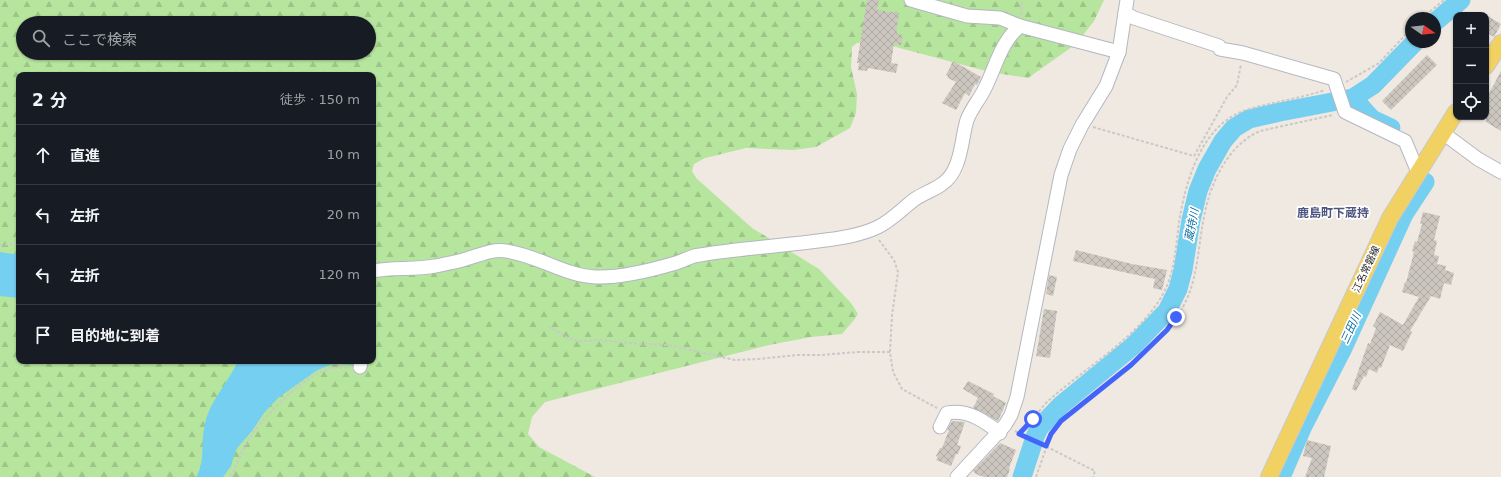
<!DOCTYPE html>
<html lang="ja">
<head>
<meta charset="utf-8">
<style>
	:root { --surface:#171b24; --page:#242831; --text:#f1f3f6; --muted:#9ea1a6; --line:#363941 }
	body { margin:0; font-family:"DejaVu Sans","Noto Sans JP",sans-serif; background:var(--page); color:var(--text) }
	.controls { position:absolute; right:12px; top:12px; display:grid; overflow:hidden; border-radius:8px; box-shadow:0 1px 3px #0004 }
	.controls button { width:36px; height:36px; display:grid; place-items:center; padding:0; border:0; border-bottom:1px solid var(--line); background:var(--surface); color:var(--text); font:20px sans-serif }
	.compass { position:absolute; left:1405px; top:12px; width:36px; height:36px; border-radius:50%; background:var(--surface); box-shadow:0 1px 3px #0004; rotate:104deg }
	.stop { position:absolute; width:12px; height:12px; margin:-9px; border:3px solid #4264fb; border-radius:50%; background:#fff }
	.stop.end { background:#4264fb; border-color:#fff; box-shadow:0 1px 4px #0008 }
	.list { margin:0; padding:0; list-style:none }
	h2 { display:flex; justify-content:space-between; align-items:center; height:52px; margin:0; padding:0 16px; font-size:17px }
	h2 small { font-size:13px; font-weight:400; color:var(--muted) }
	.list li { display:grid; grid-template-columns:26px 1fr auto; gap:12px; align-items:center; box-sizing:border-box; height:60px; padding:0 16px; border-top:1px solid var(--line) }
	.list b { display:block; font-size:15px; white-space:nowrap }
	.list em { font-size:13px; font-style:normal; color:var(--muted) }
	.icon { flex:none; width:22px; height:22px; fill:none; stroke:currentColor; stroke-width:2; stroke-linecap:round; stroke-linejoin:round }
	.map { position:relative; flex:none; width:1501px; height:477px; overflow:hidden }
	.search { position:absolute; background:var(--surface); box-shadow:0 1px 3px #0004; left:16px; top:16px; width:360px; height:44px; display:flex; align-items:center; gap:10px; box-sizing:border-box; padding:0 14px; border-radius:22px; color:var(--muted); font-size:15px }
	.panel { position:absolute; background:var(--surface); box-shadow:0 1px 3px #0004; left:16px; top:72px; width:360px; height:292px; border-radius:8px }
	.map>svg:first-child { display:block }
	.forest { fill:url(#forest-firs); fill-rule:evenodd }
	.water { fill:#75cff0 }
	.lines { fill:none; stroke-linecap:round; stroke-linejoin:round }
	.river { stroke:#75cff0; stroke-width:19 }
	.building { fill:url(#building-cross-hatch) }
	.minor-casing { stroke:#b4b7c1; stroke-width:15 }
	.major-casing { stroke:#c9c9c9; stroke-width:18 }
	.path { stroke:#c9c9c9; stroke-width:2; stroke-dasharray:3 2; stroke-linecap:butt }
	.minor { stroke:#fff; stroke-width:13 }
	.major { stroke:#f2d163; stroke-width:16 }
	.route { stroke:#4264fb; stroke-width:5 }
	.labels { text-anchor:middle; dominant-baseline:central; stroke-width:3.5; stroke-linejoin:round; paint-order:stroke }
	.street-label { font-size:10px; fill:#2e2e2e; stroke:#fff }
	.water-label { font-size:11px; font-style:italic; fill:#0d6fa3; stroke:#fff }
	.quarter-label { font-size:12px; font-weight:bold; fill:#4d5680; stroke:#fff }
</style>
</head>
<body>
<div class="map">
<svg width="1501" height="477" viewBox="0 0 1501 477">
	<defs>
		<pattern id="forest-firs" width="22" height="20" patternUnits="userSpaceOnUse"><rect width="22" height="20" fill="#b6e59e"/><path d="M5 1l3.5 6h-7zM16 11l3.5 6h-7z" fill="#9dc588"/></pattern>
		<pattern id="building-cross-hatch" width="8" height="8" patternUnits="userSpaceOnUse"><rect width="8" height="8" fill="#cbc7bf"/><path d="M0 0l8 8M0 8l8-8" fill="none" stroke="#afaba4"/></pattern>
	</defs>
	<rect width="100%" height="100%" fill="#efe9e1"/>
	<path class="forest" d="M0,0H1104L1094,21L1076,44L1028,78L990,72L877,42L857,43L852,47L851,67L857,94L856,113L850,128L816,147L793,150L746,148L705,158L694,164L692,171L696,178L752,228L819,269L851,303L858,314L854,320L842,334L811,337L769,345L545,402L532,417L528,434L539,447L595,477H0ZM23,23H369V53H23ZM19,75H373V361H19Z"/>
	<g class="water">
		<path d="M0,252L13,254L19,253V298L0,296Z"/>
		<path d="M238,361H358L357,365L336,364L327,366L316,371L278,398L264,413L252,431L238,447L235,452L231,466L223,477H196C205,464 201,445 204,429C208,402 227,385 238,361Z"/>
	</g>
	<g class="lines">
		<g class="river">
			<path d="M1435,22L1461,0"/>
			<path d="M1353,98L1372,119L1391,128"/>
			<path d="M1022,477L1035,437L1039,428L1061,405L1133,346L1167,311L1178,289L1183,270L1191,220L1198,191L1207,169L1223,141L1234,128L1249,119L1280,112L1353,98L1373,85L1415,42"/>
			<path d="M1281,477L1302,428L1342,350L1404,214L1425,182"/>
		</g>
	</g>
	<g class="building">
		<path d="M867,0H879L877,10L899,13L896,34L903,35L901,45L894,44L891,63L898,64L896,73L868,68L867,71L858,70L859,63H857Z"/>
		<path d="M1486,15L1501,24L1494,37L1486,32Z"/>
		<path d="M1427,55L1437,65L1391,110L1382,101Z"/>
		<path d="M953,61L981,77L977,85L975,84L969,96L965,93L956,110L942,103L956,82L948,78V76L946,75Z"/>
		<path d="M1501,71V131L1486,122V99Z"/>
		<path d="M1423,212L1440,216L1434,240L1437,241L1434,255L1439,256L1437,264L1446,266L1445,270L1454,273L1451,285L1444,283L1440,299L1431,296L1410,331L1412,332L1403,351L1390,345L1381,368L1379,367L1377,373L1369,369L1366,377L1364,376L1356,391L1352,389L1368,343L1370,344L1376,328L1373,326L1380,312L1403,325L1419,297L1402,292L1405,282L1406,283L1414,252L1412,251L1415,241L1417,242L1422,224H1420Z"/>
		<path d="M1076,250L1132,264L1167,270L1162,290L1153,288L1155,279L1073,261Z"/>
		<path d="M1049,275L1057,277L1053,296L1046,294Z"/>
		<path d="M1044,309L1057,311L1050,358L1036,356Z"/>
		<path d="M968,381L994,394L993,396L1006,403L998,421L973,408L978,398L963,389Z"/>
		<path d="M952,421L965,422L957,445L961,446L958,454H956L951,466L936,460L938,457L936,456L940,448H942L949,430H947Z"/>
		<path d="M1307,440L1331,446L1324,477H1305L1312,458L1303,456Z"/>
		<path d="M1000,443L1016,450L1009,468L1010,469L1007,477H984L976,474L973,471Z"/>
	</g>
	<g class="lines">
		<defs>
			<g id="minor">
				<path d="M911,0L967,16L1000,18L1020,26L1119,52"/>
				<path d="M1125,13L1134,18L1219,46L1220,49L1243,53L1334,79L1345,112L1405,141L1418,172"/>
				<path d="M1443,133L1478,159L1501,172"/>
				<path d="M373,271C393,267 414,270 435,266C446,264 458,262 469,258C482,254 493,249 506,251C537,255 565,276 596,277C620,278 652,270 676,263C682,261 688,258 694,256C732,249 771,247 810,242C833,239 857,237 878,227C892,220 903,208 915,199C924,193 934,190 942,184C962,171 961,139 967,120C971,109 979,100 984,90C996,67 1000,43 1020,26"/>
				<path d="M360,367L361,361"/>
				<path d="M940,427L947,413C968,409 984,421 1000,433"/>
				<path d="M957,477L1005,425L1011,415L1017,397L1061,175L1070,149L1082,125L1106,86L1119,52L1127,0"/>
			</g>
			<g id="major">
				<path d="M1486,66L1501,43"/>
				<path d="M1269,477L1390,218L1456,112"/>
			</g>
		</defs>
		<use href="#minor" class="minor-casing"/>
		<use href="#major" class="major-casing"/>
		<g class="path">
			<path d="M1021,15L1022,0"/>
			<path d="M1422,18L1444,0"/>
			<path d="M1346,82L1379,63L1411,29"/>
			<path d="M1093,127L1194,156L1227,97L1237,85L1241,64"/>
			<path d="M879,240L894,260L898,272L892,316L890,352L893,372L902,389L937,408"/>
			<path d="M0,245L19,243"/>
			<path d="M548,326L568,338L579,341L601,340L639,344L669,345L735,360L759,359L797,355H821L857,352H890"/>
			<path d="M1015,431L1095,471L1093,477"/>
			<path d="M1019,434C1030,426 1037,412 1047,402C1083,369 1144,334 1165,290C1176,268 1176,240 1180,216C1187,177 1203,124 1246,110C1272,102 1299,99 1325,90"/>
			<path d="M231,477C236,465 242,452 248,440C262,418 303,376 328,369C335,367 343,368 350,368"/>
			<path d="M1036,477L1051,434L1056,426C1065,417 1076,409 1087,401C1121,374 1173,336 1189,294C1198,270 1199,242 1204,217C1210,183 1228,145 1260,131L1333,115"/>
		</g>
		<use href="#minor" class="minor"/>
		<use href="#major" class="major"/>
	</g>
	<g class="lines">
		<path class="route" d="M1033,419L1019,434L1046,446L1051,434L1061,421L1131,365L1167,330L1176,317"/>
	</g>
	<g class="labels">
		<g class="street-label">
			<text transform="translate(1366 269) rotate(-65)">江名常磐線</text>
		</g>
		<g class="water-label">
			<text transform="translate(1192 225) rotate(-79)">蔵持川</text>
			<text transform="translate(1351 328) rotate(-65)">三田川</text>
		</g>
		<g class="quarter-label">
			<text x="1333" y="213">鹿島町下蔵持</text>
		</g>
	</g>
</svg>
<div class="controls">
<button>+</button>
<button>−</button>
<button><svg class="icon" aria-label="locate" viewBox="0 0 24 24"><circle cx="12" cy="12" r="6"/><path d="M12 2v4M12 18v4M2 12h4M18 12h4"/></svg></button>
</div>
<svg class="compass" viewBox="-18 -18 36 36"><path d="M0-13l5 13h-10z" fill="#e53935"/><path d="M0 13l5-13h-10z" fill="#9ea1a6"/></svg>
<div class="stop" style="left:1033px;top:419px"></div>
<div class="stop end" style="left:1176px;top:317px"></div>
<div class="search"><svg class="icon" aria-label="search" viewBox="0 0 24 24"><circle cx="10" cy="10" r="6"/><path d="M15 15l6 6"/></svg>ここで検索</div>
<section class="panel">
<h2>2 分<small>徒歩 · 150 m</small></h2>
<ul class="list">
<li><svg class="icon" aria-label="ahead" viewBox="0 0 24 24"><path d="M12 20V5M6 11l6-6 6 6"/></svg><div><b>直進</b></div><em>10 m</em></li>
<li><svg class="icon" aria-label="left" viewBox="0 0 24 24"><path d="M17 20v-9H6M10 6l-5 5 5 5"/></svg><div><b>左折</b></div><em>20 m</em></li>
<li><svg class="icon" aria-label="left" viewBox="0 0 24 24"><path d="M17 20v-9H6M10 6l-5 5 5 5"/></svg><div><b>左折</b></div><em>120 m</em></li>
<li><svg class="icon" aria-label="arrive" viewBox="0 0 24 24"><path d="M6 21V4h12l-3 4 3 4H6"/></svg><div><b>目的地に到着</b></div></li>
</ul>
</section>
</div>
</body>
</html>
